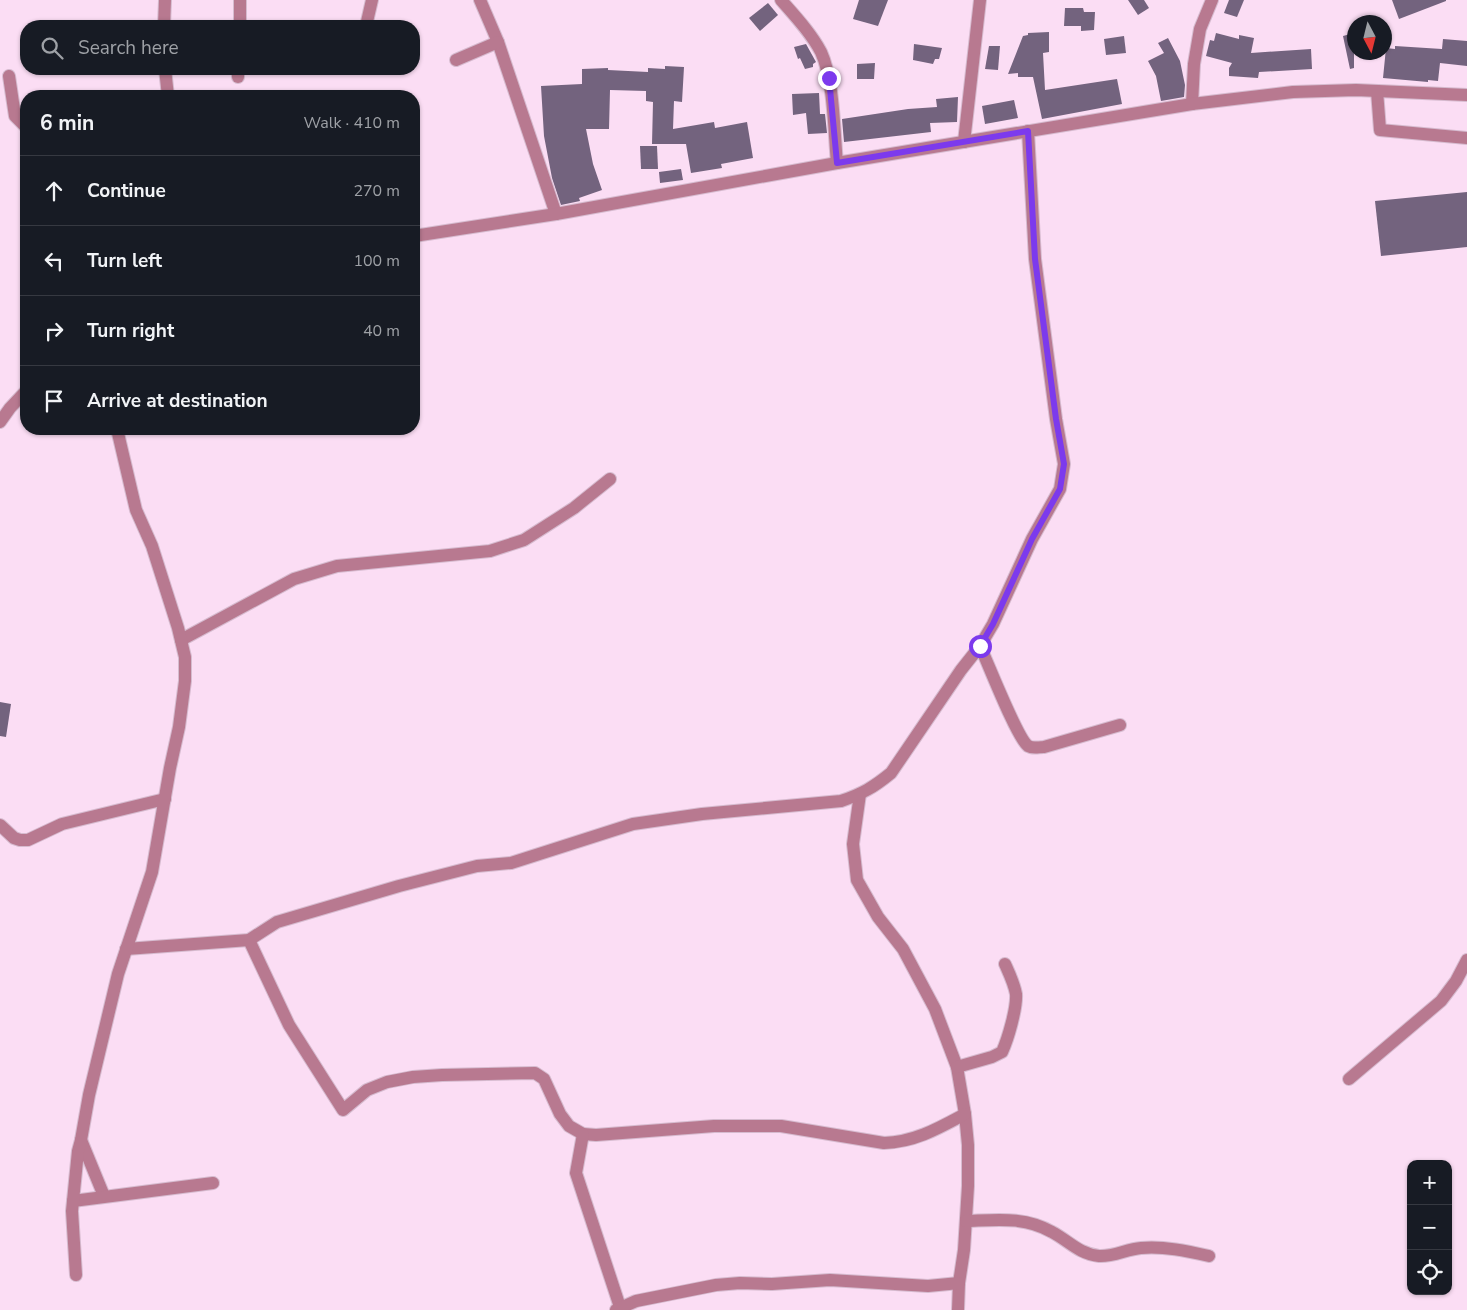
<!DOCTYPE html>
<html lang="en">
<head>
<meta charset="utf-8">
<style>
	:root { --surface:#171b24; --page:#242831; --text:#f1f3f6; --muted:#9ea1a6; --line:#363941 }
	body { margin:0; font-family:"Nunito Sans",sans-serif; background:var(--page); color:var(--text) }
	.controls { position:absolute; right:15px; bottom:15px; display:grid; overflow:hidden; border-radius:10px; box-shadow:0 1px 4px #0004 }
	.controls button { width:45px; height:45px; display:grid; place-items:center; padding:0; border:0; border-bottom:1px solid var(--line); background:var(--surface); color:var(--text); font:25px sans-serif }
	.compass { position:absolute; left:1347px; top:15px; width:45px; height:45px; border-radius:50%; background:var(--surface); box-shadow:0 1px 4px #0004; rotate:173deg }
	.stop { position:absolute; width:15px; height:15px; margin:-11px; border:4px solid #7c3aed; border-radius:50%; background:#fff }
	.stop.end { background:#7c3aed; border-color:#fff; box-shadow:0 1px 5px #0008 }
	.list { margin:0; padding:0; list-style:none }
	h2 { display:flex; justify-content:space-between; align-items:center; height:65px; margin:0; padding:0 20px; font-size:21px }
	h2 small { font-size:16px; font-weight:400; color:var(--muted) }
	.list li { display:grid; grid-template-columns:32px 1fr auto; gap:15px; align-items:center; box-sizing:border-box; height:70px; padding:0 20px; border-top:1px solid var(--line) }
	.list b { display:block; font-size:19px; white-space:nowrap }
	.list em { font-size:16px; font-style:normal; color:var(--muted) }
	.icon { flex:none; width:28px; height:28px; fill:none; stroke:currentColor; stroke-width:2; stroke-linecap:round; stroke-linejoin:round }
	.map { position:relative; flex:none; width:1467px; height:1310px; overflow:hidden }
	.search { position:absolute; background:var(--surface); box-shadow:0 1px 4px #0004; left:20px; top:20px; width:400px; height:55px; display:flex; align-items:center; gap:12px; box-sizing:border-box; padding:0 18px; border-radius:20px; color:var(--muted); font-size:19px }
	.panel { position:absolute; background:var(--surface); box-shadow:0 1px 4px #0004; left:20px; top:90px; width:400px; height:345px; border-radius:20px }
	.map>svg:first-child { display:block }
	.building { fill:#73637e }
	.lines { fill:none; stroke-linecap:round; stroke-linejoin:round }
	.minor-casing { stroke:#d6bbcf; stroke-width:14 }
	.minor { stroke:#b87990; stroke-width:12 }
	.route { stroke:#7c3aed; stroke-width:6 }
</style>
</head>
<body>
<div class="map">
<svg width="1467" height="1310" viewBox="0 0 1467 1310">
	<rect width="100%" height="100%" fill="#fbddf4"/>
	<g class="building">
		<path d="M859,0H888L878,26L853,19Z"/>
		<path d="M1128,0H1144L1149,8L1138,15Z"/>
		<path d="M1229,0H1244L1237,17L1224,13Z"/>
		<path d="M1392,0H1446V1L1399,19Z"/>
		<path d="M768,3L778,15L760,31L749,18Z"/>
		<path d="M1065,8H1083L1084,12H1095L1094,30L1081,31V26H1064Z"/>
		<path d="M1049,32V52L1043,53L1045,90L1117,79L1122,104L1042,119L1033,77H1018V73L1008,74L1023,36L1028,35V33Z"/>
		<path d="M1216,33L1239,39V35L1254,38L1251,53L1311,49L1312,69L1259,72L1258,78L1229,76V68L1232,63L1206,56L1210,40L1214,41Z"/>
		<path d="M1354,33V68L1350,69L1343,36Z"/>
		<path d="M1124,36L1126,53L1106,55L1104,39Z"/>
		<path d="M1168,38L1180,61L1185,85L1184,97L1161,101L1156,76L1148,61L1164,53L1158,43Z"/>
		<path d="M1443,39L1467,41V66L1440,63L1438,81L1428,80V82L1383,78L1386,48L1395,49V46L1442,49Z"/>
		<path d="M806,44L816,62L813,64V67L805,69L800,58L798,59L794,47Z"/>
		<path d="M914,44L942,48L939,59H935L933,64L913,60Z"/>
		<path d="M989,46H1000L998,70L985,69Z"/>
		<path d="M875,63L874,79H857V64Z"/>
		<path d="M665,66L684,67L682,102L674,101L673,129L714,122L715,128L747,122L753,158L721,164L722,168L691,173L686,144H652L653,102L646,101V91L610,90L609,129H586L593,164L602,190L579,198L580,201L561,205L552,178L544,136L541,86L582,84V69L608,68V70L648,72V68L665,69Z"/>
		<path d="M819,93L820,114H825L827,133L808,134L806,113L793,115L792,94Z"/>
		<path d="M958,97L957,122L930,123L931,132L844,142L842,119L908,109L937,107L936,99Z"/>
		<path d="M1014,100L1018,118L985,124L982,106Z"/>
		<path d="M640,146H657L658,169H641Z"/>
		<path d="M681,169L683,180L660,183L659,172Z"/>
		<path d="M1467,192V247L1381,256L1375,201Z"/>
		<path d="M0,702L11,704L6,737L0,736Z"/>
	</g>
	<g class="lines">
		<defs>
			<g id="minor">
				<path d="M480,0L498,42L556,214"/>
				<path d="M781,0C795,16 811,33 821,52C834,80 834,132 837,163"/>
				<path d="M164,26L165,0"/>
				<path d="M240,26V0"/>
				<path d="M366,26L372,0"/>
				<path d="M456,60L498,42"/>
				<path d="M165,69L168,96"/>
				<path d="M9,76L15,116L26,127"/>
				<path d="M238,77V69"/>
				<path d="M1377,91L1380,130L1467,138"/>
				<path d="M1192,104L1194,64L1200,29L1212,0"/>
				<path d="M964,142L980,0"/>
				<path d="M414,236L556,214L837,163L1192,104L1293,92L1356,90L1467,95"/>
				<path d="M0,422L10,408L26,391"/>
				<path d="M181,640L294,579L337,566L490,551L524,540L574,508L610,479"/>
				<path d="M980,646C988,663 1017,738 1028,746C1033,749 1038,747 1044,747L1120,725"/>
				<path d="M860,794L853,844L857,880L878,917L903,949L935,1009L957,1067L965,1114L968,1145V1186L964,1250L959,1283L958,1310"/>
				<path d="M0,825L14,838L20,840H28L62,824L165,799"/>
				<path d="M249,940L289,1025L343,1110L367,1090L387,1082L413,1077L442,1075L535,1073L544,1079L560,1114L569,1126L583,1134L596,1135L714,1126H781L884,1143C915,1142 939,1128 965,1114"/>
				<path d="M126,949L249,940L277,922L399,886L477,866L511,863L633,824L702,814L841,801C862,794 874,787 891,773L961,670L980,646L993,624L1032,539L1060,489L1064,464L1056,419L1035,259L1028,131"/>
				<path d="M957,1067L992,1057L1002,1052C1008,1039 1017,1008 1016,994C1014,983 1009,973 1005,964"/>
				<path d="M1349,1079L1441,1001L1456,981L1467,960"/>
				<path d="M583,1134L576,1173L620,1307"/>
				<path d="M81,1140L104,1196"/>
				<path d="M73,1201L213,1183"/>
				<path d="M966,1221C996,1220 1025,1216 1052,1232C1069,1241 1079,1254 1099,1256C1113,1257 1127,1249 1141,1248C1164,1246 1187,1251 1209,1256"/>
				<path d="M76,1275L72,1211L78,1151L81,1140L89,1095L118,974L152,872L170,768L179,727L185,681V657L178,628L152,546L136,510L117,429"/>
				<path d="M616,1310L636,1301L716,1285L740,1283L772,1284L830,1280L928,1286L959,1283"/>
			</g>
		</defs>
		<use href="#minor" class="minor-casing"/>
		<use href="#minor" class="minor"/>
	</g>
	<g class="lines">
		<path class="route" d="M829,78L837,163L1028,131L1035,259L1056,419L1064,464L1060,489L1032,539L993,624L980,646"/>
	</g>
</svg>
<div class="controls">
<button>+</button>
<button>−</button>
<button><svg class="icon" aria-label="locate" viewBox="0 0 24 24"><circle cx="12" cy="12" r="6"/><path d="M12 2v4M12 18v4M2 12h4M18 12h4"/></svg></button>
</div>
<svg class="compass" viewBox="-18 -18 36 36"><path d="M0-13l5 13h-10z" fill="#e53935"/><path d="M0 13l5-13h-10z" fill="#9ea1a6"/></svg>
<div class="stop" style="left:980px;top:646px"></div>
<div class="stop end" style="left:829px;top:78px"></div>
<div class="search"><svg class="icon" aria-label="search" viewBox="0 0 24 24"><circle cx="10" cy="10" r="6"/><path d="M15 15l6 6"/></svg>Search here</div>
<section class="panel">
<h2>6 min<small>Walk · 410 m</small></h2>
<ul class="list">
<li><svg class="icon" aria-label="ahead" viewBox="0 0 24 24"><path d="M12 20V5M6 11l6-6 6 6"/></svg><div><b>Continue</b></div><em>270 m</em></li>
<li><svg class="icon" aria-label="left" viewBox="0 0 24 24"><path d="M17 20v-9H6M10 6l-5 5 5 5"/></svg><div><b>Turn left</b></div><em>100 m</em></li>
<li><svg class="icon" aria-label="right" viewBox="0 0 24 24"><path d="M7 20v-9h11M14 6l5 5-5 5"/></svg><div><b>Turn right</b></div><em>40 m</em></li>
<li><svg class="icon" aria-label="arrive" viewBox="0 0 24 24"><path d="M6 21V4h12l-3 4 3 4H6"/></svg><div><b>Arrive at destination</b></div></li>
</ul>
</section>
</div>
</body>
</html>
